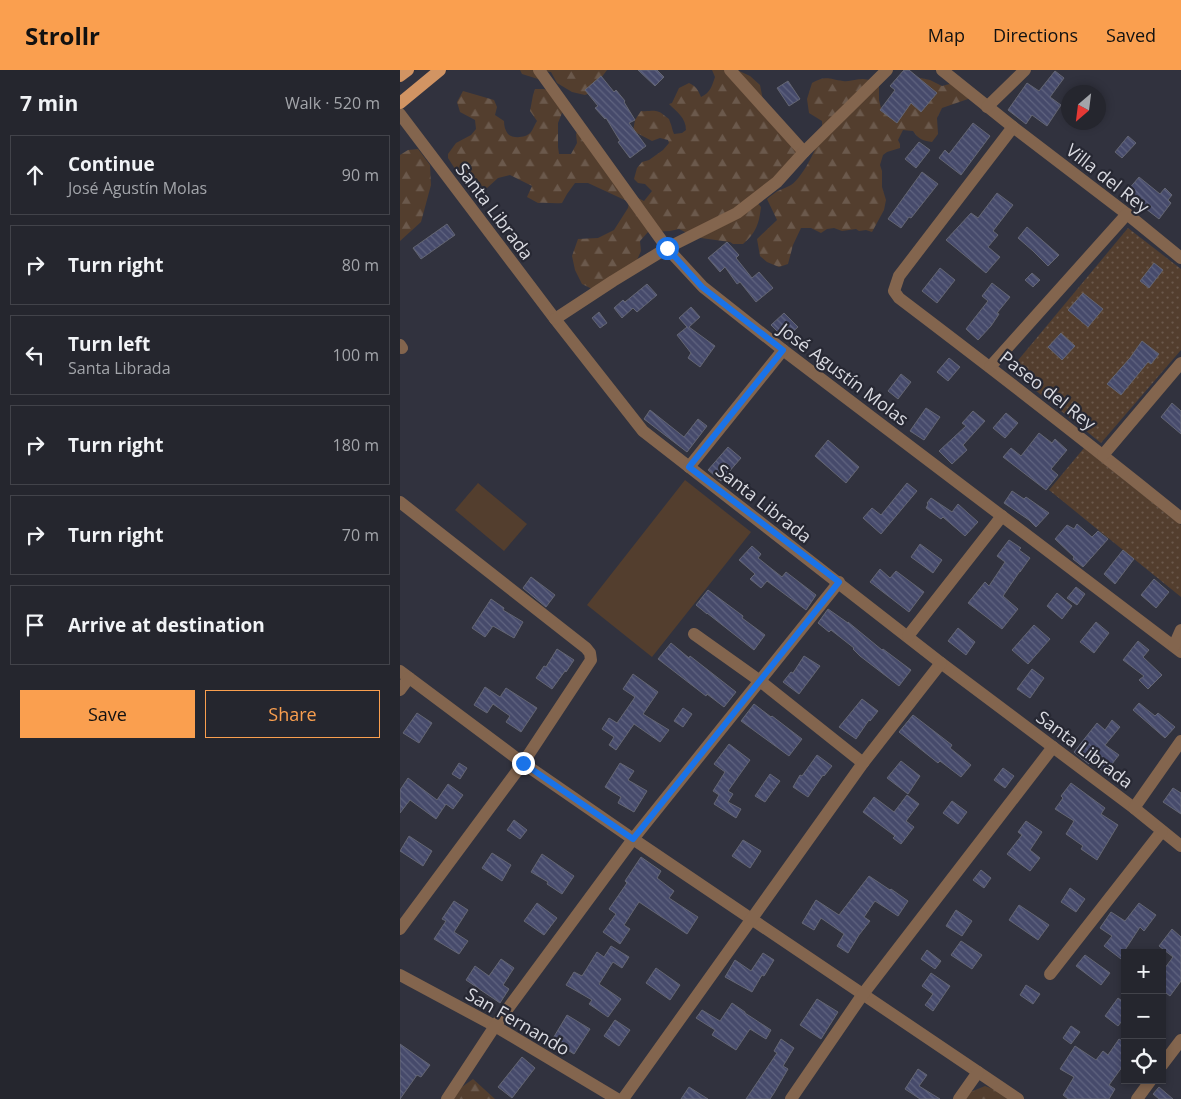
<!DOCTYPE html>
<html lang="en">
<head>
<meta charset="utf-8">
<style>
	:root { --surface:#25262e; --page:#31323a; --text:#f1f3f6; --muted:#a3a5aa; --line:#42434a; --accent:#fa9f4f }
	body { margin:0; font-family:"Open Sans",sans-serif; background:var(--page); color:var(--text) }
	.controls { position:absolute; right:15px; bottom:15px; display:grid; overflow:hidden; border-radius:0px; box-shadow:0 2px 8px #0003 }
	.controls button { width:45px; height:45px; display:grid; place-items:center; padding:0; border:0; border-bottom:1px solid var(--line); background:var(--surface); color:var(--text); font:25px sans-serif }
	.compass { position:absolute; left:661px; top:15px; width:45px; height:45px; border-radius:50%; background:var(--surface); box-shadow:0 2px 8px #0003; rotate:208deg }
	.stop { position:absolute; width:15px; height:15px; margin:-11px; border:4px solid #1a73e8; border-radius:50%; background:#fff }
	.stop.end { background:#1a73e8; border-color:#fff; box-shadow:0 1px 5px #0008 }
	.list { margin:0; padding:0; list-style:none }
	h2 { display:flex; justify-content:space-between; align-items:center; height:65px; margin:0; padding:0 20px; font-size:21px }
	h2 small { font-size:16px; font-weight:400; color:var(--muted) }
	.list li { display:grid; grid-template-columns:32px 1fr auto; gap:15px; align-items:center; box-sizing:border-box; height:80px; margin:0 10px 10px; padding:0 10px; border:1px solid var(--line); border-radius:0px }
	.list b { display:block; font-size:19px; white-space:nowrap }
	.list p { margin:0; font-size:16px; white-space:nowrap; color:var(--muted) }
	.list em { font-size:16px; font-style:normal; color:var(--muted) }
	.actions { display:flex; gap:10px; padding:15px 20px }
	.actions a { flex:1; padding:11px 0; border:1px solid var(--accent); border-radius:0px; text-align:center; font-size:18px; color:var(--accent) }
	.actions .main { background:var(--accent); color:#111 }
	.icon { flex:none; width:28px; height:28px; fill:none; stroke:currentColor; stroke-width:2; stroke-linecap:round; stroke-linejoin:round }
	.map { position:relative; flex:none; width:781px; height:1029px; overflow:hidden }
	header { display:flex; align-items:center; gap:30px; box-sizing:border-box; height:70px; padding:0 25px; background:var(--accent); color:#111 }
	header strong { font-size:24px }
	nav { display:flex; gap:28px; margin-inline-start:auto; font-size:18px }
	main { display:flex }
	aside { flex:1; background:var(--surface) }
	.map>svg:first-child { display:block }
	.grass { fill:url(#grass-dots) }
	.forest { fill:url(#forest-firs) }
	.pitch { fill:#533e2e }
	.building { fill:url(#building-back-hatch); stroke:#646673 }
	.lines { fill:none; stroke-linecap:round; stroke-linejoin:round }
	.minor { stroke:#83654e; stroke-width:12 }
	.major { stroke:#d19463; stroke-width:12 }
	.route { stroke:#1a73e8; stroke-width:6 }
	.labels { text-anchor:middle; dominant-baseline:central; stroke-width:4.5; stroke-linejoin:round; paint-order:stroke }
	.street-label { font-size:18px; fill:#d9dae1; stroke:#272833 }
</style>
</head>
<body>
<header>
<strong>Strollr</strong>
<nav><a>Map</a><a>Directions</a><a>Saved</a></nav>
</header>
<main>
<aside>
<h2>7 min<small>Walk · 520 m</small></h2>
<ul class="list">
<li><svg class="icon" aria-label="ahead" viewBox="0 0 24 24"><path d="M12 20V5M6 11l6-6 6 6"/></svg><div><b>Continue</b><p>José Agustín Molas</p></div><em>90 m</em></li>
<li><svg class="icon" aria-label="right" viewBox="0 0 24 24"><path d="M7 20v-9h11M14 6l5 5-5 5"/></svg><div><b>Turn right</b></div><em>80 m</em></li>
<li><svg class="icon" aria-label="left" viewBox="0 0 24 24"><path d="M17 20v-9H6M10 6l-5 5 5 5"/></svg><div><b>Turn left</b><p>Santa Librada</p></div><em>100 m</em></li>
<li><svg class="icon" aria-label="right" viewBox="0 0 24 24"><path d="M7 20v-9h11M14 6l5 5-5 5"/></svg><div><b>Turn right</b></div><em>180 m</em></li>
<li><svg class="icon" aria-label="right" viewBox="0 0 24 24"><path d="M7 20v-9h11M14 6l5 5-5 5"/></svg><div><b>Turn right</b></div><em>70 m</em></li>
<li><svg class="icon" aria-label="arrive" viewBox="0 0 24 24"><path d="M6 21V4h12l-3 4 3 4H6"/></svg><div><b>Arrive at destination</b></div></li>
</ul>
<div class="actions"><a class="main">Save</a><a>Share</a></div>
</aside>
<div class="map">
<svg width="781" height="1029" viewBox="0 0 781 1029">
	<defs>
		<pattern id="grass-dots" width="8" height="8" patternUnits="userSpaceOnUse" patternTransform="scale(1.25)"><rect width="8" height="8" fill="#533e2e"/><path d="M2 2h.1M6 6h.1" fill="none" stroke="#6b594c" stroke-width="1.8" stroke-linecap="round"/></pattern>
		<pattern id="forest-firs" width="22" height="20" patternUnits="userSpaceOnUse" patternTransform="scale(1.25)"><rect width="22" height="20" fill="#533e2e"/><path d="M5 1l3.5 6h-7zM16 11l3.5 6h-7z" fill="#6b594c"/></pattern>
		<pattern id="building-back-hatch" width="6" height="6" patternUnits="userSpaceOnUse" patternTransform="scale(1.25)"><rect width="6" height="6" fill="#464a6b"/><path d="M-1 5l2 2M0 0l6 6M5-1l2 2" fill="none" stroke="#606480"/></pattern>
	</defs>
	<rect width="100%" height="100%" fill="#31323e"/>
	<g class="grass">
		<path d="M728,158L781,199V280L701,373L610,300Z"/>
		<path d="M684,378L781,455V527L649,420Z"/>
	</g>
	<g class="forest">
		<path d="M120,0H207L190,23L185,25L172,22L157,13L151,2L145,1L138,9L122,4Z"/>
		<path d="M312,0H337L350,6L360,15L363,30L398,84L356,131L361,137C359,154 356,163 343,174H333L330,172L301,168L296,165L289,164L279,159L270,161L248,162L240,171L241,181L233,199L194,220L182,214L175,200L172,186L178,169L198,168L214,160L228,138L229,132L188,113H175L167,124L162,133C154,134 146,132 138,133L127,127L132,116L110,105L98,108L87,118L75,113L57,102L48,88V84L56,73L71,65L76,59L75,50L60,42L57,32L63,21L94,30L97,37L95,45L104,51C104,56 105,60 108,64C113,69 126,68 131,62C133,59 135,54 137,51L130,41L133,25L135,19H144L158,25L162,43L158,53V77L159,84H171L177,73L176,64L180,57L230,124L244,131L252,121L245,114L238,113L234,109L237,98L242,92L249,90L263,80L269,73L268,70L260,68L252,71L233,61L235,50L241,41C252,42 256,38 265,46C269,49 269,48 270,52C272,56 272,60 274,64L282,63L286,60C286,48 277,42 269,34L272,33L279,18L289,13C296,16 298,20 301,27C310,23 312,16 315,7Z"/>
		<path d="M516,7L530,10L542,16L553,13L569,21L568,29L542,38L537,48L538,64L532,72C524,71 518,69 513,61L503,60L498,70L500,74V78L487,82L483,85L480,95L482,101V117L486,130L484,140L472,162L466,160L459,161L456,159L442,161L434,158L427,159L421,163L411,158H401L393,175L388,194L379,197L367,192L360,186L357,169L377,150L367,129C371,126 375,122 380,120C384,118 388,117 391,115C404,106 424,67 422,51L409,43L407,29L412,13C426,5 429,9 443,11C450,12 456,9 463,9C468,9 475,12 479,13V30L482,42L491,39Z"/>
		<path d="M18,79L30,95L31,115L21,152L0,171V85L8,80Z"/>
		<path d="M73,1009L95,1029H54L59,1019Z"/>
		<path d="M585,1016L604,1023L613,1029H560L568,1023Z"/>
	</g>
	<g class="pitch">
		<path d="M285,410L351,462L252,587L187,535Z"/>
		<path d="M78,413L127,454L104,481L55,440Z"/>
	</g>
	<g class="building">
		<path d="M238,0H257L264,7L255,16Z"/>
		<path d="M504,0H509L537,23L521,42L511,33L497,53L480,40L495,20L490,16Z"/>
		<path d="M655,1L664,8L650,27L661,35L647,56L632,45L626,54L608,40L627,13L639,21Z"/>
		<path d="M201,6L214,22L216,20L225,31L224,32L235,50L229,53L246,76L230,88L218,72L220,71L206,48L205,49L195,38L198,36L185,20Z"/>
		<path d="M388,11L400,29L389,36L377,18Z"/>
		<path d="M573,53L590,66L561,105L539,88L545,80L549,84Z"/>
		<path d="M728,66L736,73L722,88L715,82Z"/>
		<path d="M519,72L530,80L516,98L505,89Z"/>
		<path d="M522,102L538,114L511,148L509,147L501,158L488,149Z"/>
		<path d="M739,107L760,124L765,118L772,125L768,130L771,133L759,149L737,132L735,135L723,126Z"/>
		<path d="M597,123L613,135L593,161L598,165L588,177L600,187L586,203L546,170L571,143L578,148Z"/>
		<path d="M47,154L55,165L21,189L13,178Z"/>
		<path d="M627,157L659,185L648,196L633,181L618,168Z"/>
		<path d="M327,172L339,185L336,188L352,208L359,202L373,218L356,232L340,212L337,214L325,197L320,202L308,188Z"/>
		<path d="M754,193L763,200L749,218L740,211Z"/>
		<path d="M540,198L555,210L537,233L522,221Z"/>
		<path d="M632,203L640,210L633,217L625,210Z"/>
		<path d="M592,213L610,227L597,243L599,244L591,256L578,270L566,259L588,231L582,226Z"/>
		<path d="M247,214L257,225L237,242L233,238L222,248L214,238L223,230L225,232Z"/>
		<path d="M683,223L703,239L688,257L668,240Z"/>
		<path d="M291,237L300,247L289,257L315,276L300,297L288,288L291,283L277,265L287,257L279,248Z"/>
		<path d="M199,242L207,253L200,258L192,248Z"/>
		<path d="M384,243L398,257L385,269L371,255Z"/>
		<path d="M661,263L675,276L662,290L648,277Z"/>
		<path d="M742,271L759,284L751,294L748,292L721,325L707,314L730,288Z"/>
		<path d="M549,288L560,297L548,311L537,302Z"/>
		<path d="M501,304L511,312L498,329L488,321Z"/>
		<path d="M772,333L781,341V364L761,347Z"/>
		<path d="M526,338L540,347L524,370L510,361Z"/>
		<path d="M250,340L284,367L298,349L307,356L287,382L244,349Z"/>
		<path d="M573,341L585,351L563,375L567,380L552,394L539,381L566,356L562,353Z"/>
		<path d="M606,343L618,353L605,368L593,358Z"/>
		<path d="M639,363L652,373L655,369L667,380L651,399L658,405L646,420L603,387L611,378L621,386Z"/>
		<path d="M428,370L459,397L446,413L415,386Z"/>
		<path d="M328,377L341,388L321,411L308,400Z"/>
		<path d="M507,413L517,421L481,464L463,448L472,438L481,445Z"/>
		<path d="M612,421L624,429L626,427L649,443L636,457L629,450L604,433Z"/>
		<path d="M531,428L552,442L558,434L578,452L565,466L543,447L541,449L526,438L528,434L527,433Z"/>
		<path d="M677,454L692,467L698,461L708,469L683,497L673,489L674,487L655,469L667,455L674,459Z"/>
		<path d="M609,470L621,478L619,480L630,488L620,502V501L603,526L618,539L602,559L568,533L585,512L589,516L605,492L597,486Z"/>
		<path d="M520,474L542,490L533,503L511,487Z"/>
		<path d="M352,476L361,484L358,488L382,507L386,502L416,525L406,540L367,511L361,518L350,509L355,504L339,490Z"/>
		<path d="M723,480L734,489L715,514L704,504Z"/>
		<path d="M480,499L490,508L496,501L524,522L509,542L470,512Z"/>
		<path d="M131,507L155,525L146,537L123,518Z"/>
		<path d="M754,509L769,522L756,538L741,525Z"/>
		<path d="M676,517L685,524L677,535L667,528Z"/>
		<path d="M308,520L343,546L342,548L365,565L354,580L307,543V544L296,535Z"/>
		<path d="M657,523L672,536L662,549L647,536Z"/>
		<path d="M91,529L104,538L103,540L123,552L114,568L93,556L85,567L72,558Z"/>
		<path d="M428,539L448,553V552L482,580L483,579L511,600L499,616L460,586L453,579L454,578L431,560L429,562L418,553Z"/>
		<path d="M696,552L709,563L694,583L680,572Z"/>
		<path d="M634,555L650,569L628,594L612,580Z"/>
		<path d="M558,558L575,572L566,585L548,571Z"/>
		<path d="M738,571L749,580L743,587L762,605L748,619L739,610L744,606L723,590Z"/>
		<path d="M271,573L289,588L290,586L336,622L324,637L307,624L306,626L258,589Z"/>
		<path d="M157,579L174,590L166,602L165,601L152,619L136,608L144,596L146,597Z"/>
		<path d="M404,586L420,596L399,624L383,612L391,602L393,603Z"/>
		<path d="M632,599L644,608L630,628L617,619Z"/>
		<path d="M233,604L258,622L243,644L269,660L260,672L234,654L216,680L209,675L214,667L202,659L209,648L217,653L235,627L223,619Z"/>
		<path d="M85,617L100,627L106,618L137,638L121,662L106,652L110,646L93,634L87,643L74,635Z"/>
		<path d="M462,629L478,641L470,651L469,650L456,669L439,657Z"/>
		<path d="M739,633L755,646L758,643L775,657L765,668L733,640Z"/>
		<path d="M354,634L371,647L372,646L402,669L389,686L341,651Z"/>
		<path d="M283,638L292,644L283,657L274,651Z"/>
		<path d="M17,643L32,653L19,673L3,663Z"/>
		<path d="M513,645L552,675L550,678L571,695L561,707L540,691L538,693L499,662Z"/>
		<path d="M712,650L720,657L705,675L719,685L705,703L691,692L689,694L674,682L697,653L705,660Z"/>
		<path d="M329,674L350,690L328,721L333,724L328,732L341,739L336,748L314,734L319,725L313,721L325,702L314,694Z"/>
		<path d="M417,685L432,696L424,706L423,705L408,727L393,717L400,705L402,706Z"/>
		<path d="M501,691L520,706L508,724L487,708Z"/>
		<path d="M59,693L67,698L60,709L52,704Z"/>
		<path d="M220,693L234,701L228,710L247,721L234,742L218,733L221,727L205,717Z"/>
		<path d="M603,698L614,706L605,718L594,710Z"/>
		<path d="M370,704L380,711L365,732L355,726Z"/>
		<path d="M8,708L37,730L48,714L63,725L53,739L46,734L36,749L10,730L0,743V720Z"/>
		<path d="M671,713L705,738L701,744L718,755L697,790L681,779L683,776L666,764L674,751L655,739L663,728L661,726Z"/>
		<path d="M773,718L781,723V744L763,732Z"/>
		<path d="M507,725L519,734L506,751L514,757L501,774L493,768L495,766L463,742L474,727L494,742Z"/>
		<path d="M552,731L567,742L558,754L543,743Z"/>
		<path d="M114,750L127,760L120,769L107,760Z"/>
		<path d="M626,751L642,762L630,780L640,788L630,801L607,784L622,765L618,762Z"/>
		<path d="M9,766L32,781L23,796L0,781Z"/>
		<path d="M343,770L361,781L350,798L332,786Z"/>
		<path d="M92,783L111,795L102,811L82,798Z"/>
		<path d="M142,784L174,806L162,824L147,814L148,812L131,802Z"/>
		<path d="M241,787L261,801L257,808L274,821L269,828L298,847L287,864L239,832L224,855L230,859L220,874L203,862L216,844L209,839L227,813L225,811Z"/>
		<path d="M581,800L591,808L584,818L573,810Z"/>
		<path d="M469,806L490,820L491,819L508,831L498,846L475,831L464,847L470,851L459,865L448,883L437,876L444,864L421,848L414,860L402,853L416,830L439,845Z"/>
		<path d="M670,818L685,829L676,842L661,832Z"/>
		<path d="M54,831L68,840L54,862L68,871L59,884L34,869L46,851L42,849Z"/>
		<path d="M137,833L157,848L144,865L124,851Z"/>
		<path d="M739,833L756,845L744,861L740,857L725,880V892L704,876L712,866L700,858L711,842L725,851Z"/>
		<path d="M619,835L649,855L638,870L609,850Z"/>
		<path d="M556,840L572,851L562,866L546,856Z"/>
		<path d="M772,859L781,867V911L770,926L762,920V902L773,887L759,876Z"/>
		<path d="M561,871L582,885L572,899L551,885Z"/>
		<path d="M211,876L229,887L222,898L213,892L199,914L221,929L208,947L189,934L192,930L166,915L174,902L182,906L197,882L204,887Z"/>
		<path d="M527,880L541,891L535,899L521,889Z"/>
		<path d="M363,883L374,890L364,906L362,905L352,922L325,907L335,890L351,901Z"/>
		<path d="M685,885L710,903L701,915L676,896Z"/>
		<path d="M101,889L114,898L103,915L109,919L100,933L66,910L75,896L89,906Z"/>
		<path d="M256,898L280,915L270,930L246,913Z"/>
		<path d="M531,903L550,916L533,941L525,935L533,924L522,916Z"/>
		<path d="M626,915L640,924L633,934L620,925Z"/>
		<path d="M718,928L725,933V947L718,956L705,946Z"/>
		<path d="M417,929L438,942L421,969L400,955Z"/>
		<path d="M332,933L345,942V943L371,960L366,969L350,959L336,980L312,965L315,960L296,948L302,940L320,951Z"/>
		<path d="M167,945L190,959L174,984L152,970Z"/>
		<path d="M215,950L230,960L219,976L204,966Z"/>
		<path d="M671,956L680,962L671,974L663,968Z"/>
		<path d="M381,969L394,978L383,996L388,999L374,1023L370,1029H346L377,983L374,981Z"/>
		<path d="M719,969L725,973V993L709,1015L715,1019L709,1029H668L663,1025L674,1007L660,999L675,976L696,990L703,981L708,985Z"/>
		<path d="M0,974L30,995L21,1007L17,1005L0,1029Z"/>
		<path d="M122,987L135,998L112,1028L98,1017Z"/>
		<path d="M518,999L527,1005L519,1016L540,1029H520L505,1019Z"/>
		<path d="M289,1017L308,1029H281Z"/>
		<path d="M759,1017L773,1029H759L753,1024Z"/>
	</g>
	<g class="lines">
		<g class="minor">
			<path d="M139,0L267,178L303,217L383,280L781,582"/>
			<path d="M330,0L404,82"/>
			<path d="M542,0L613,57L727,144L781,188"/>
			<path d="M587,37L625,0"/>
			<path d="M0,44L155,249L243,361L541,593L734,738L781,776"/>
			<path d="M613,57L499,206L494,221L499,228C594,300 688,373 781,448"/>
			<path d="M155,249L213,211L267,178L337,143L377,112L404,82L487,0"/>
			<path d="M0,275L2,278"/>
			<path d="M590,297L727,144"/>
			<path d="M703,385L781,293"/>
			<path d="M289,397L383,280"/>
			<path d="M0,432L186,578L190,583L191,590L123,693L0,859"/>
			<path d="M294,564L360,611L463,693"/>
			<path d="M508,566L602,446"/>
			<path d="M774,576L781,560"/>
			<path d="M0,601L123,693L233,769L618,1029"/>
			<path d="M0,620L9,608"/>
			<path d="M734,738L781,671"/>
			<path d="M650,904L762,761"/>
			<path d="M0,905L95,956L217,1029"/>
			<path d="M762,995L781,970"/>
			<path d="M47,1029L95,956L233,769L439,512"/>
			<path d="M223,1029L463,693L541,593"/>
			<path d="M391,1029L463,924L653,677"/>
			<path d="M559,1029L578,1002"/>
			<path d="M737,1029L751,1010"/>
		</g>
		<g class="major">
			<path d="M0,6L8,0"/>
			<path d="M0,33L40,0"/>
		</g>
	</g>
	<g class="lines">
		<path class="route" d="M123,693L233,769L439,512L289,397L383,280L302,217L267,178"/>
	</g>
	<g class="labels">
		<g class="street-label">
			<text transform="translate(708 108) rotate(38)">Villa del Rey</text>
			<text transform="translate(95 141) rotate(53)">Santa Librada</text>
			<text transform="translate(444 304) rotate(37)">José Agustín Molas</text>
			<text transform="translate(648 320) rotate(38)">Paseo del Rey</text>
			<text transform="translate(364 433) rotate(38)">Santa Librada</text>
			<text transform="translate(685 679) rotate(37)">Santa Librada</text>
			<text transform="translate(118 951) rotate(30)">San Fernando</text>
		</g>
	</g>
</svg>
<div class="controls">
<button>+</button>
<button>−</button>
<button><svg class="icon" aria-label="locate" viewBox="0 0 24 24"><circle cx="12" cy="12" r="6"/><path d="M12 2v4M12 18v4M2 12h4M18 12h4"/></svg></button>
</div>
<svg class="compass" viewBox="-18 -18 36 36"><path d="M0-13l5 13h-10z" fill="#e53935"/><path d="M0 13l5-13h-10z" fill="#a3a5aa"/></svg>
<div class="stop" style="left:267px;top:178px"></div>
<div class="stop end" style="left:123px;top:693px"></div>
</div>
</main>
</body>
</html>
